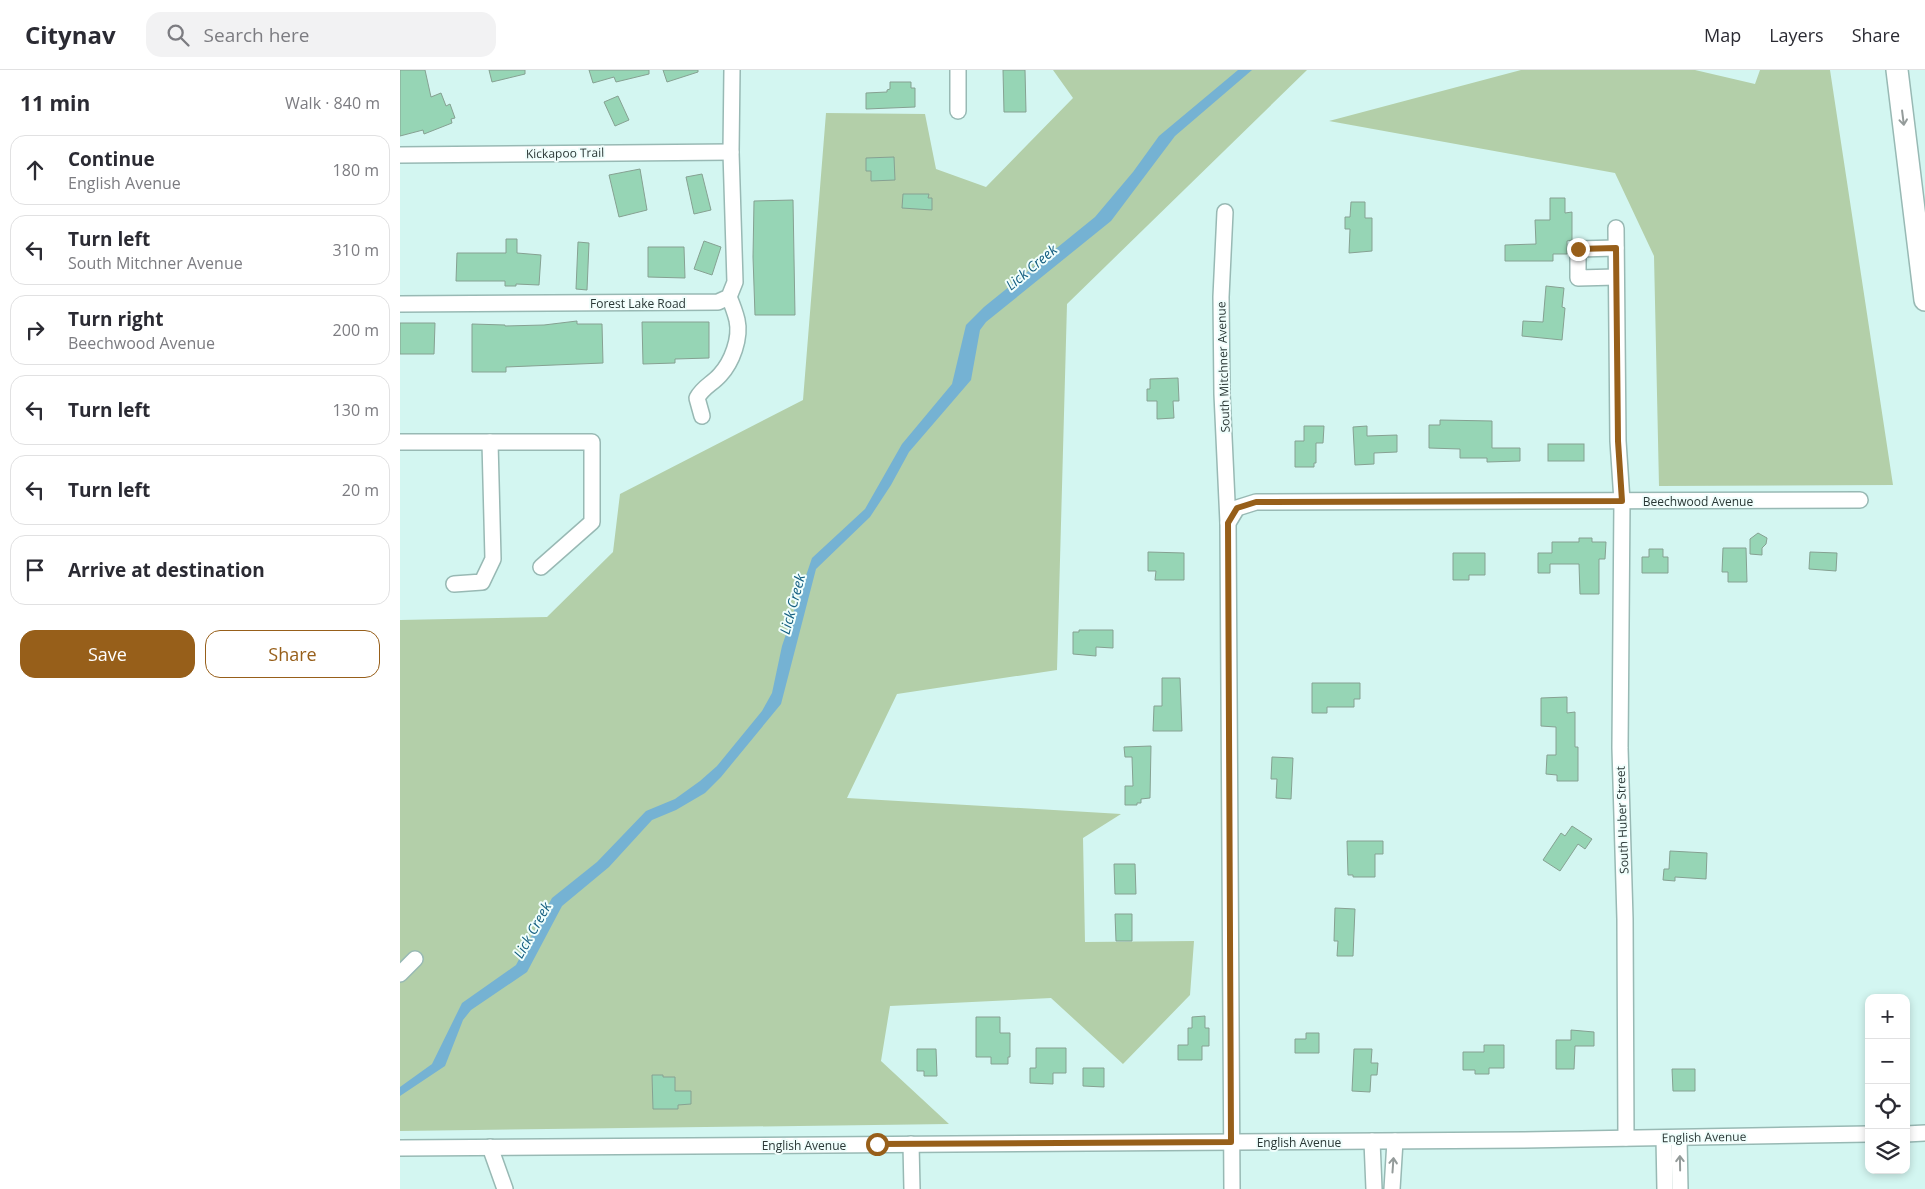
<!DOCTYPE html>
<html lang="en">
<head>
<meta charset="utf-8">
<style>
	:root { --surface:#fff; --page:#f2f2f3; --text:#2b2b33; --muted:#7c7c81; --line:#e1e1e2; --accent:#975f1a }
	body { margin:0; font-family:"Open Sans",sans-serif; background:var(--page); color:var(--text) }
	.controls { position:absolute; right:15px; bottom:15px; display:grid; overflow:hidden; border-radius:10px; box-shadow:0 2px 8px #0003 }
	.controls button { width:45px; height:45px; display:grid; place-items:center; padding:0; border:0; border-bottom:1px solid var(--line); background:var(--surface); color:var(--text); font:25px sans-serif }
	.stop { position:absolute; width:15px; height:15px; margin:-11px; border:4px solid #975f1a; border-radius:50%; background:#fff }
	.stop.end { background:#975f1a; border-color:#fff; box-shadow:0 1px 5px #0008 }
	.list { margin:0; padding:0; list-style:none }
	h2 { display:flex; justify-content:space-between; align-items:center; height:65px; margin:0; padding:0 20px; font-size:21px }
	h2 small { font-size:16px; font-weight:400; color:var(--muted) }
	.list li { display:grid; grid-template-columns:32px 1fr auto; gap:15px; align-items:center; box-sizing:border-box; height:70px; margin:0 10px 10px; padding:0 10px; border:1px solid var(--line); border-radius:15px }
	.list b { display:block; font-size:19px; white-space:nowrap }
	.list p { margin:0; font-size:16px; white-space:nowrap; color:var(--muted) }
	.list em { font-size:16px; font-style:normal; color:var(--muted) }
	.actions { display:flex; gap:10px; padding:15px 20px }
	.actions a { flex:1; padding:11px 0; border:1px solid var(--accent); border-radius:15px; text-align:center; font-size:18px; color:var(--accent) }
	.actions .main { background:var(--accent); color:#fff }
	.icon { flex:none; width:28px; height:28px; fill:none; stroke:currentColor; stroke-width:2; stroke-linecap:round; stroke-linejoin:round }
	.map { position:relative; flex:none; width:1525px; height:1119px; overflow:hidden }
	header { display:flex; align-items:center; gap:30px; box-sizing:border-box; height:70px; padding:0 25px; background:var(--surface); border-bottom:1px solid var(--line) }
	header strong { font-size:24px }
	nav { display:flex; gap:28px; margin-inline-start:auto; font-size:18px }
	.search { width:350px; height:45px; background:var(--page); display:flex; align-items:center; gap:12px; box-sizing:border-box; padding:0 18px; border-radius:15px; color:var(--muted); font-size:19px }
	main { display:flex }
	aside { flex:1; background:var(--surface) }
	.map>svg:first-child { display:block }
	.green { fill:#b3cfa9 }
	.water { fill:#75b2d3 }
	.building { fill:#96d5b5; stroke:#86a192 }
	.lines { fill:none; stroke-linecap:round; stroke-linejoin:round }
	.minor-casing { stroke:#98b9b4; stroke-width:18 }
	.highway-casing { stroke:#98b9b4; stroke-width:24 }
	.minor { stroke:#fff; stroke-width:15 }
	.highway { stroke:#fff; stroke-width:21 }
	.oneway { stroke:#949b9a }
	.route { stroke:#975f1a; stroke-width:6 }
	.labels { text-anchor:middle; dominant-baseline:central; stroke-width:4; stroke-linejoin:round; paint-order:stroke }
	.street-label { font-size:12px; fill:#2a3735; stroke:#f0fefc }
	.water-label { font-size:14px; font-style:italic; fill:#135e80; stroke:#f0fefc }
</style>
</head>
<body>
<header>
<strong>Citynav</strong>
<div class="search"><svg class="icon" aria-label="search" viewBox="0 0 24 24"><circle cx="10" cy="10" r="6"/><path d="M15 15l6 6"/></svg>Search here</div>
<nav><a>Map</a><a>Layers</a><a>Share</a></nav>
</header>
<main>
<aside>
<h2>11 min<small>Walk · 840 m</small></h2>
<ul class="list">
<li><svg class="icon" aria-label="ahead" viewBox="0 0 24 24"><path d="M12 20V5M6 11l6-6 6 6"/></svg><div><b>Continue</b><p>English Avenue</p></div><em>180 m</em></li>
<li><svg class="icon" aria-label="left" viewBox="0 0 24 24"><path d="M17 20v-9H6M10 6l-5 5 5 5"/></svg><div><b>Turn left</b><p>South Mitchner Avenue</p></div><em>310 m</em></li>
<li><svg class="icon" aria-label="right" viewBox="0 0 24 24"><path d="M7 20v-9h11M14 6l5 5-5 5"/></svg><div><b>Turn right</b><p>Beechwood Avenue</p></div><em>200 m</em></li>
<li><svg class="icon" aria-label="left" viewBox="0 0 24 24"><path d="M17 20v-9H6M10 6l-5 5 5 5"/></svg><div><b>Turn left</b></div><em>130 m</em></li>
<li><svg class="icon" aria-label="left" viewBox="0 0 24 24"><path d="M17 20v-9H6M10 6l-5 5 5 5"/></svg><div><b>Turn left</b></div><em>20 m</em></li>
<li><svg class="icon" aria-label="arrive" viewBox="0 0 24 24"><path d="M6 21V4h12l-3 4 3 4H6"/></svg><div><b>Arrive at destination</b></div></li>
</ul>
<div class="actions"><a class="main">Save</a><a>Share</a></div>
</aside>
<div class="map">
<svg width="1525" height="1119" viewBox="0 0 1525 1119">
	<rect width="100%" height="100%" fill="#d3f6f1"/>
	<g class="green">
		<path d="M653,0H907L667,234L657,600L497,624L447,728L721,744L683,768L685,872L794,871L790,925L723,994L651,928L490,936L481,991L549,1054L0,1061V550L147,547L213,482L220,424L403,330L426,43L525,44L536,99L586,117L673,28Z"/>
		<path d="M1121,0H1295L1355,14L1360,0H1430L1493,415L1259,416L1254,186L1215,103L929,51Z"/>
	</g>
	<path class="water" d="M838,0H852L775,66L711,151L586,252L580,260L571,310L509,382L491,415L470,447L416,499L381,634L321,707L305,723L276,740L252,750L209,797L162,836L127,902L71,940L63,950L45,996L0,1026V1017L32,994L62,933L116,895L152,828L197,792L246,741L275,729L300,711L317,696L362,641L372,623L382,576L412,488L465,439L502,374L552,314L566,255L584,237L695,147L733,102L759,66Z"/>
	<g class="building">
		<path d="M0,0H25L31,27L41,23L46,36L50,34L55,48L51,49L52,53L24,64L23,60L0,66Z"/>
		<path d="M89,0H125V4L92,12Z"/>
		<path d="M189,0H249V4L216,12L214,7L193,13Z"/>
		<path d="M263,0H298V2L267,12Z"/>
		<path d="M603,0H625L626,42H604Z"/>
		<path d="M490,12H511V18H515V37L466,39V23L487,22V20L490,19Z"/>
		<path d="M218,26L229,50L215,56L204,32Z"/>
		<path d="M494,87L495,110L471,111V101H466V88Z"/>
		<path d="M240,99L247,140L219,147L209,105Z"/>
		<path d="M302,104L311,140L294,144L286,107Z"/>
		<path d="M503,124H529L528,128H532V140L502,138Z"/>
		<path d="M1150,128H1165V143L1172,142V170L1167,171V184H1153V191H1105V175L1136,174L1135,150H1150Z"/>
		<path d="M393,130L395,245H355L353,187L354,131Z"/>
		<path d="M951,132H965V148H972V181L949,183L950,159H945V147H950Z"/>
		<path d="M106,169H117V183L141,185L139,215L116,214V216H105V211H56L57,183H106Z"/>
		<path d="M304,171L321,177L312,205L294,199Z"/>
		<path d="M178,172L189,173L187,220L176,219Z"/>
		<path d="M248,177H284L285,208L248,207Z"/>
		<path d="M1146,216L1164,218L1162,237L1165,238L1162,270L1122,266L1123,251L1143,252Z"/>
		<path d="M177,251V254H202L203,293L106,297V302H72V254L105,255V256L144,255Z"/>
		<path d="M242,252H309V288L275,289V293L243,294Z"/>
		<path d="M0,253H35L34,284H0Z"/>
		<path d="M778,308L779,331H773L774,348L757,349V331H747V319H750V309Z"/>
		<path d="M1040,350L1092,351V378H1120V391L1087,392V388H1060V379L1029,378V355H1040Z"/>
		<path d="M904,356H924L923,373H916V393H914V397H895V371H904Z"/>
		<path d="M967,356V366L997,365V382L974,383V394L955,395L953,357Z"/>
		<rect x="1148" y="374" width="36" height="17"/>
		<path d="M1358,463L1367,468L1366,474L1362,478V485L1350,484V469Z"/>
		<path d="M1179,468H1192V472H1206L1205,489H1199V524H1180L1179,494H1150V503H1138V483H1152V472H1179Z"/>
		<path d="M1323,478H1346L1347,512H1328V502H1322Z"/>
		<path d="M1249,479H1263V487H1268V503H1242V487H1249Z"/>
		<path d="M748,482L784,483V510H755L756,501H748Z"/>
		<path d="M1410,482L1437,483L1436,501L1409,499Z"/>
		<path d="M1053,483H1085V505H1069V510H1053Z"/>
		<path d="M679,560H713V578L696,577V586L673,584V562H679Z"/>
		<path d="M762,608H780L782,661H753L754,636H762Z"/>
		<path d="M912,613H960V629H954V637H927V643H912Z"/>
		<path d="M1167,627V643L1175,642V677H1178V711H1157V705L1146,704L1147,685H1156V657L1141,656V628Z"/>
		<path d="M751,676L750,728L741,729V733H737V735H725V716H733L732,687H725L724,677Z"/>
		<path d="M872,687L893,688L891,729L876,728L877,709H871Z"/>
		<path d="M1172,756L1192,769L1185,779L1178,774L1160,801L1143,790L1161,763L1165,766Z"/>
		<path d="M947,771H983V784H975V807H953V805H948Z"/>
		<path d="M1270,781L1307,783L1306,809L1275,807V811L1263,810L1264,799H1269Z"/>
		<path d="M714,794H735L736,824H715Z"/>
		<path d="M935,838L955,839L953,886H937L938,871H934Z"/>
		<path d="M715,844H732V871H716Z"/>
		<path d="M805,946V958H809V976H802V990H778V975H788V958H792V947Z"/>
		<path d="M576,947H600V963H610V987H608V994H591V987H576Z"/>
		<path d="M1171,960L1194,962V976H1175L1174,999H1156V970H1171Z"/>
		<path d="M906,963H919V983H895V969H906Z"/>
		<path d="M1084,975H1104V998H1089V1004H1075V1000H1063V982H1084Z"/>
		<path d="M636,978H666V1003H653V1014L630,1013V998H636Z"/>
		<path d="M517,979H536L537,1006H524V1001H517Z"/>
		<path d="M954,979H972L971,993H978L977,1005H971L970,1022L952,1021Z"/>
		<path d="M683,998H704V1017L683,1016Z"/>
		<path d="M1272,999H1295V1021H1273Z"/>
		<path d="M252,1005H263V1007H275V1021H291V1034L278,1035V1039H253Z"/>
	</g>
	<g class="lines">
		<defs>
			<g id="minor">
				<path d="M558,41V0"/>
				<path d="M0,85L331,82"/>
				<path d="M825,142L821,227L822,324L828,453"/>
				<path d="M1216,158L1218,371L1222,431L1220,678L1225,849L1226,1068"/>
				<path d="M1216,178L1178,179V208L1216,207"/>
				<path d="M0,234L318,232L329,227L335,212L331,82L332,0"/>
				<path d="M302,346L297,328C303,317 312,314 320,305C332,292 341,268 337,250C335,242 332,234 329,227"/>
				<path d="M0,372H192V452L141,497"/>
				<path d="M54,514L82,512L93,489L90,372"/>
				<path d="M0,904L15,889"/>
				<path d="M1506,1064L1525,1063"/>
				<path d="M1264,1068L1265,1119"/>
				<path d="M1279,1068L1280,1119"/>
				<path d="M972,1071L974,1119"/>
				<path d="M511,1074L512,1119"/>
				<path d="M90,1077L105,1119"/>
				<path d="M0,1078L1124,1070L1469,1064"/>
				<path d="M832,1119L828,453L837,438L856,432L1460,430"/>
				<path d="M992,1119L995,1071"/>
			</g>
			<path id="highway" d="M1497,0L1525,230"/>
		</defs>
		<use href="#minor" class="minor-casing"/>
		<use href="#highway" class="highway-casing"/>
		<use href="#minor" class="minor"/>
		<use href="#highway" class="highway"/>
	</g>
	<defs><path id="oneway-shaft" d="M-6 0H5M1.5-3L5.5 0L1.5 3" fill="none" stroke-width="1.6" stroke-linecap="round" stroke-linejoin="round" transform="scale(1.25)"/></defs>
	<g class="oneway">
		<use href="#oneway-shaft" transform="translate(1503 48) rotate(83)"/>
		<use href="#oneway-shaft" transform="translate(1280 1093) rotate(-91)"/>
		<use href="#oneway-shaft" transform="translate(993 1095) rotate(-86)"/>
	</g>
	<g class="lines">
		<path class="route" d="M477,1074L831,1072L828,453L837,438L856,432L1222,431L1218,371L1216,178L1178,179"/>
	</g>
	<g class="labels">
		<g class="street-label">
			<text transform="translate(165 83) rotate(-1)">Kickapoo Trail</text>
			<text x="238" y="233">Forest Lake Road</text>
			<text transform="translate(823 297) rotate(-92)">South Mitchner Avenue</text>
			<text x="1298" y="431">Beechwood Avenue</text>
			<text transform="translate(1222 750) rotate(-92)">South Huber Street</text>
			<text transform="translate(1304 1067) rotate(-1)">English Avenue</text>
			<text x="899" y="1072">English Avenue</text>
			<text x="404" y="1075">English Avenue</text>
		</g>
		<g class="water-label">
			<text transform="translate(631 197) rotate(-40)">Lick Creek</text>
			<text transform="translate(392 534) rotate(-75)">Lick Creek</text>
			<text transform="translate(132 860) rotate(-61)">Lick Creek</text>
		</g>
	</g>
</svg>
<div class="controls">
<button>+</button>
<button>−</button>
<button><svg class="icon" aria-label="locate" viewBox="0 0 24 24"><circle cx="12" cy="12" r="6"/><path d="M12 2v4M12 18v4M2 12h4M18 12h4"/></svg></button>
<button><svg class="icon" aria-label="layers" viewBox="0 0 24 24"><path d="M12 4l9 5-9 5-9-5zM3 14l9 5 9-5"/></svg></button>
</div>
<div class="stop" style="left:477px;top:1074px"></div>
<div class="stop end" style="left:1178px;top:179px"></div>
</div>
</main>
</body>
</html>
